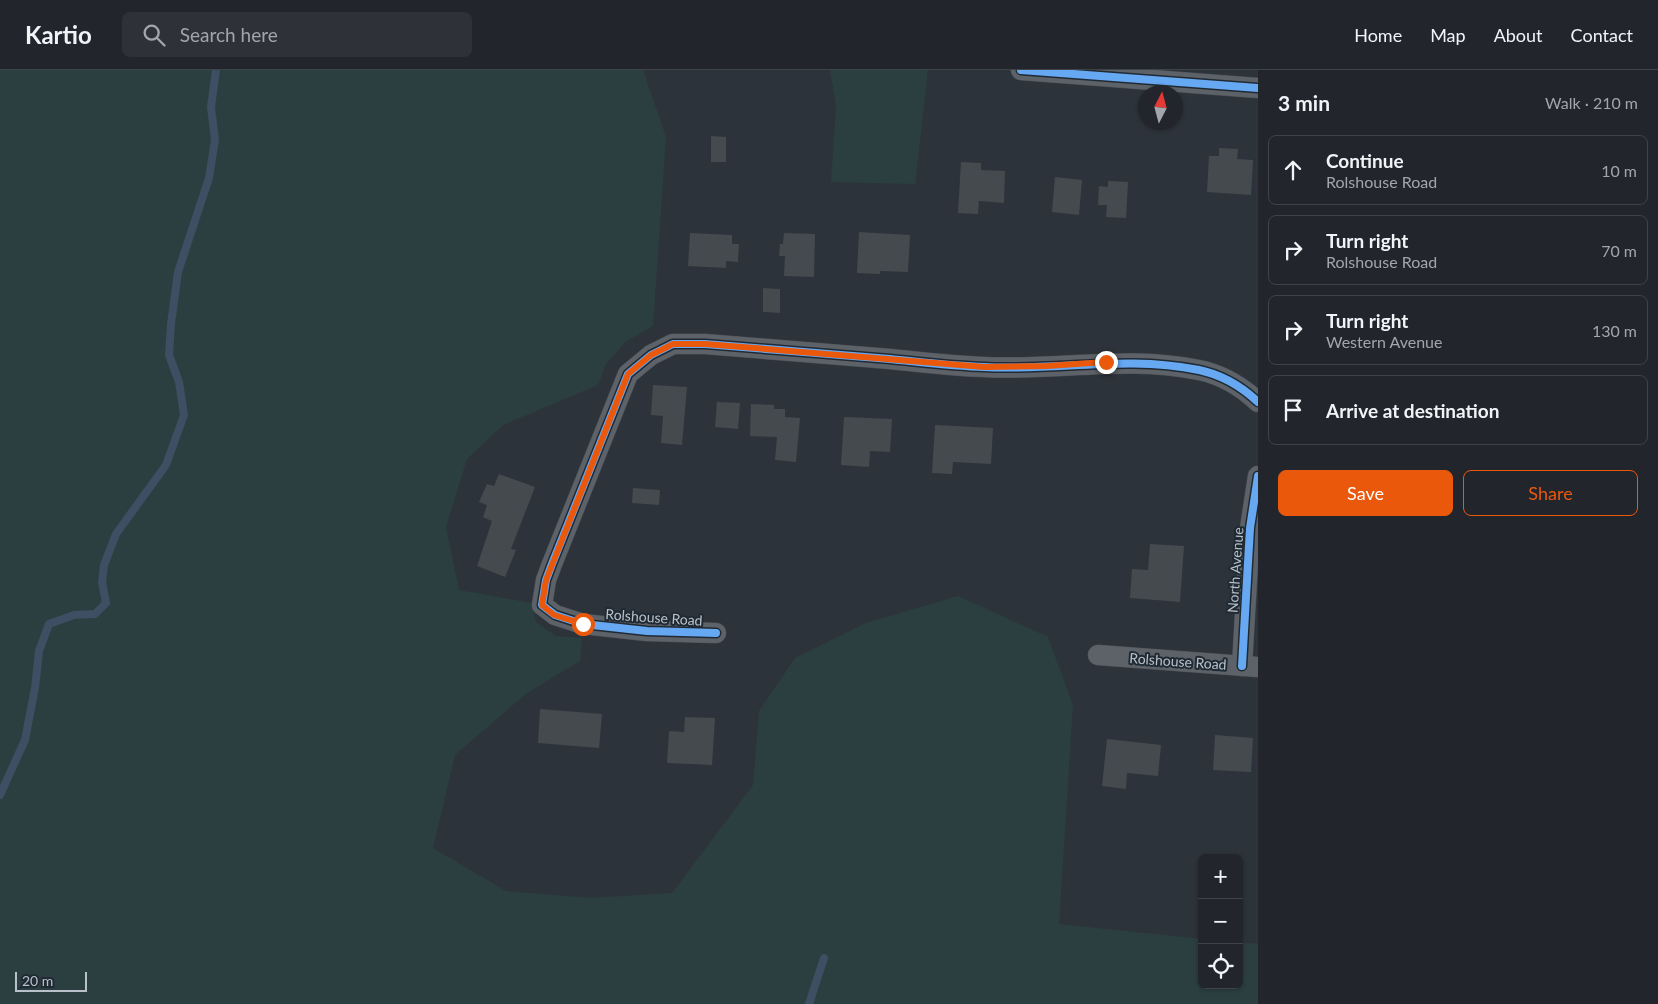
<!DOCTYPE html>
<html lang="en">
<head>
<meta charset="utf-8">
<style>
	:root { --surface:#22262c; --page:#2e3238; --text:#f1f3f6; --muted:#a2a5a9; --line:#3f4348; --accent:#ea580c }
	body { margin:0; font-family:Lato,sans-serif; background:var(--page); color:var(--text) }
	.controls { position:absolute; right:15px; bottom:15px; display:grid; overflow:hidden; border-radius:8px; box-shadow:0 1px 4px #0004 }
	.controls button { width:45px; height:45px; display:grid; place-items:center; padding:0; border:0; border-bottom:1px solid var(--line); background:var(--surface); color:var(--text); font:25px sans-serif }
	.compass { position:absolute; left:1138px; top:15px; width:45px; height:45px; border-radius:50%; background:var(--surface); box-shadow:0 1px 4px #0004; rotate:6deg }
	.scale { position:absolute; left:15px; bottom:12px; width:72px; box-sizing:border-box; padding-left:5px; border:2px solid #b8c0c9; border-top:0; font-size:14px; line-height:18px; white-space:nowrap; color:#b8c0c9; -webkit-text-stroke:4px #202a34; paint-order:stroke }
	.stop { position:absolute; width:15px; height:15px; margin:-11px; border:4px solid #ea580c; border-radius:50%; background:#fff }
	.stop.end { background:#ea580c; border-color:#fff; box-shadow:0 1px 5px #0008 }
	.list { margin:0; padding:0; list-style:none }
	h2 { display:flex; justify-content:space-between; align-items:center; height:65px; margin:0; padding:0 20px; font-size:21px }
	h2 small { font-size:16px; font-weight:400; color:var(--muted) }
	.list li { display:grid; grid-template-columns:32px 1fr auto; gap:15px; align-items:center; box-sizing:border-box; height:70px; margin:0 10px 10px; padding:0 10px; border:1px solid var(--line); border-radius:8px }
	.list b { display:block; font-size:19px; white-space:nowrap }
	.list p { margin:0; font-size:16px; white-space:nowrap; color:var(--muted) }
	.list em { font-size:16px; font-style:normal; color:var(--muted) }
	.actions { display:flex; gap:10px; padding:15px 20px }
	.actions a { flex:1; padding:11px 0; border:1px solid var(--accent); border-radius:8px; text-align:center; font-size:18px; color:var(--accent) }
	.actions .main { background:var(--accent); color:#fff }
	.icon { flex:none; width:28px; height:28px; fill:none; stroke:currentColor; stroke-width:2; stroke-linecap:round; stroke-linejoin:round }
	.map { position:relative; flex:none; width:1258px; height:934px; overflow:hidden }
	header { display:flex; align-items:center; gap:30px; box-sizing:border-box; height:70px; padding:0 25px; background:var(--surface); border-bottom:1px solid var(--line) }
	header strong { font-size:24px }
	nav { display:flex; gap:28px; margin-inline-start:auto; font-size:18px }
	.search { width:350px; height:45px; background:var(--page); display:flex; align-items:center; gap:12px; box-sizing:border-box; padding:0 18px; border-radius:8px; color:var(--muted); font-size:19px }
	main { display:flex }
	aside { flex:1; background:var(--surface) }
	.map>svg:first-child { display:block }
	.green { fill:#2b3f40 }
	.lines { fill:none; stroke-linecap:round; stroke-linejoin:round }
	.stream { stroke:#3d4f62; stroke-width:8 }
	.building { fill:#454a4f }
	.minor-casing { stroke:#4a4f54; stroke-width:21 }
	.minor { stroke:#5d6268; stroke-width:20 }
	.cycleway-casing { stroke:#202a34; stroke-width:11 }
	.cycleway { stroke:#66a8f1; stroke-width:8 }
	.route { stroke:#ea580c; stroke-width:6 }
	.labels { text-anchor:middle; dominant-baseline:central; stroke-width:4; stroke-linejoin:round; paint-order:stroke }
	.street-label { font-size:14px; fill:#b8c0c9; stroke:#202a34 }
</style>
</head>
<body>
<header>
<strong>Kartio</strong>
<div class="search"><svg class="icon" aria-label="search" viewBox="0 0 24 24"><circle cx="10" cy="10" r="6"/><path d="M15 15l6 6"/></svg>Search here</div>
<nav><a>Home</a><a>Map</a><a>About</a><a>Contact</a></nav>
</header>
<main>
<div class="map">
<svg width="1258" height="934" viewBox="0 0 1258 934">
	<rect width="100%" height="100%" fill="#2d333a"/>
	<g class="green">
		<path d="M0,0H643L666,67L653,256L625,272L606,294L598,315L503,355L467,389L446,457L459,520L532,533L536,552L556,566L582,568L580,591L527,623L455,685L433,778L506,821L590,828L672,823L753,715L759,641L795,588L866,553L958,526L1048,567L1073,635L1059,854L1202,869V915H1239V872L1258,874V934H0Z"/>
		<path d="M830,0H928L915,114L831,112L836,36Z"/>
	</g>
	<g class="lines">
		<g class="stream">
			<path d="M0,725L25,670L35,618L39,581L49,554L74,545L95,544L106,533L102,512L104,495L116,464L166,395L184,345L179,312L169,285L171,254L178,202L209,108L215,70L211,37L216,0"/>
			<path d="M809,934L824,888"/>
		</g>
	</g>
	<g class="building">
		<path d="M711,66L726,67V92H711Z"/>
		<path d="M1219,78L1238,79L1237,89L1253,90L1251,125L1207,122L1209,86H1219Z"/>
		<path d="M961,92L981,93V100L1005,101L1004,133L979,131L978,144L958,143Z"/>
		<path d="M1055,107L1082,110L1079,145L1052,142Z"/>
		<path d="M1108,111L1128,112L1126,148L1106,147L1107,135H1098L1099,116L1108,117Z"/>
		<path d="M859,162L910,165L908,202L880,201V204L857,203Z"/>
		<path d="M690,163L732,165V174H739L738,192L726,191V198L688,196Z"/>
		<path d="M784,163L815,164L814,207L784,206L785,186H779L780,174H783Z"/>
		<path d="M763,218L780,219V243L763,242Z"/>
		<path d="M653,315L687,317L682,375L661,373L663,346L651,345Z"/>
		<path d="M717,332L740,333L738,359L715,357Z"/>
		<path d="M751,334L774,335V339H785V347L800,348L796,392L775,390L777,367L750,366Z"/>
		<path d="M844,347L892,349L890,382L870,381L869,397L841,395Z"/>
		<path d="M935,355L993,358L991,394L953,392L952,404L932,403Z"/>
		<path d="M499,404L535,417L511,479L516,480L505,507L477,496L492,451L483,447L487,435L479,432L487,414L494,416Z"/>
		<path d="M633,418L660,420L659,435L632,433Z"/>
		<path d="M1150,474L1184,476L1180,532L1130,528L1132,499L1148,500Z"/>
		<path d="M540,639L602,644L599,678L538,673Z"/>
		<path d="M685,647L715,648L712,695L667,693L669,661L684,662Z"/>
		<path d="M1215,665L1253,668L1251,702L1213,700Z"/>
		<path d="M1107,669L1161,675L1158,706L1127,703L1126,719L1102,716Z"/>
	</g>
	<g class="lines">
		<defs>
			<g id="minor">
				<path d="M1021,0L1258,18"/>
				<path d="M716,563L647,561L583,554L555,545L542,535L546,510L552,494L628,304L651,285L673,274H705C767,279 828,284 890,289C921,292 953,296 984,297C1058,301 1125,285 1199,300C1223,305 1241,316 1258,332"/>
				<path d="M1098,585L1258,597"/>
				<path d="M1242,596L1250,458L1258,406"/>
			</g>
		</defs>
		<use href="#minor" class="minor-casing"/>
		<use href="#minor" class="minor"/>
		<defs>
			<g id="cycleway">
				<path d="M1021,0L1258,18"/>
				<path d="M716,563L647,561L583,554L555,545L542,535L546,510L552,494L628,304L651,285L673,274H705C767,279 828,284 890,289C921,292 953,296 984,297C1058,301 1125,285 1199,300C1223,305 1241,316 1258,332"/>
				<path d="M1242,596L1250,458L1258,406"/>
			</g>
		</defs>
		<use href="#cycleway" class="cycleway-casing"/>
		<use href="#cycleway" class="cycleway"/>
	</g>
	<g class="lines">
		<path class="route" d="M583,554L554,545L542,535L546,510L628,304L651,285L673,274H705L984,297L1047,296L1106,292"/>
	</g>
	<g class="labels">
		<g class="street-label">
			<text transform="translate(1235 500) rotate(-86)">North Avenue</text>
			<text transform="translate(654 547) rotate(4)">Rolshouse Road</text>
			<text transform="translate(1178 591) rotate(4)">Rolshouse Road</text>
		</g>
	</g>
</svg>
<div class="controls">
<button>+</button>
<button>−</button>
<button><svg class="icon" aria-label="locate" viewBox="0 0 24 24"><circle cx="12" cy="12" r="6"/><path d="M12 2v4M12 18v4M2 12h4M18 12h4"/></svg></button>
</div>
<svg class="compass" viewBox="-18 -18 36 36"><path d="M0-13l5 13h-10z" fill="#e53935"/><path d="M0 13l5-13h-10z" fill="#a2a5a9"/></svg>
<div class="scale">20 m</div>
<div class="stop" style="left:583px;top:554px"></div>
<div class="stop end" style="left:1106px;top:292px"></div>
</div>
<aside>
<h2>3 min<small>Walk · 210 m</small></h2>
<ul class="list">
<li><svg class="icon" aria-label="ahead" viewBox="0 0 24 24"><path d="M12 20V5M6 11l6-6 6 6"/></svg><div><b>Continue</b><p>Rolshouse Road</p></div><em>10 m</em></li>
<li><svg class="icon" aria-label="right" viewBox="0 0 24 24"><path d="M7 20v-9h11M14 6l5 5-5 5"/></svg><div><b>Turn right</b><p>Rolshouse Road</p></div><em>70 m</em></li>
<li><svg class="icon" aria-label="right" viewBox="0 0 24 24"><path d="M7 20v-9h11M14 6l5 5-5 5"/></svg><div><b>Turn right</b><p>Western Avenue</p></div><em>130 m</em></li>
<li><svg class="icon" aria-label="arrive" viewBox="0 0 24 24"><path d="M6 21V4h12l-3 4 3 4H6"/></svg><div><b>Arrive at destination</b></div></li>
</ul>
<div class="actions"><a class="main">Save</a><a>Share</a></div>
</aside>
</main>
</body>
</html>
